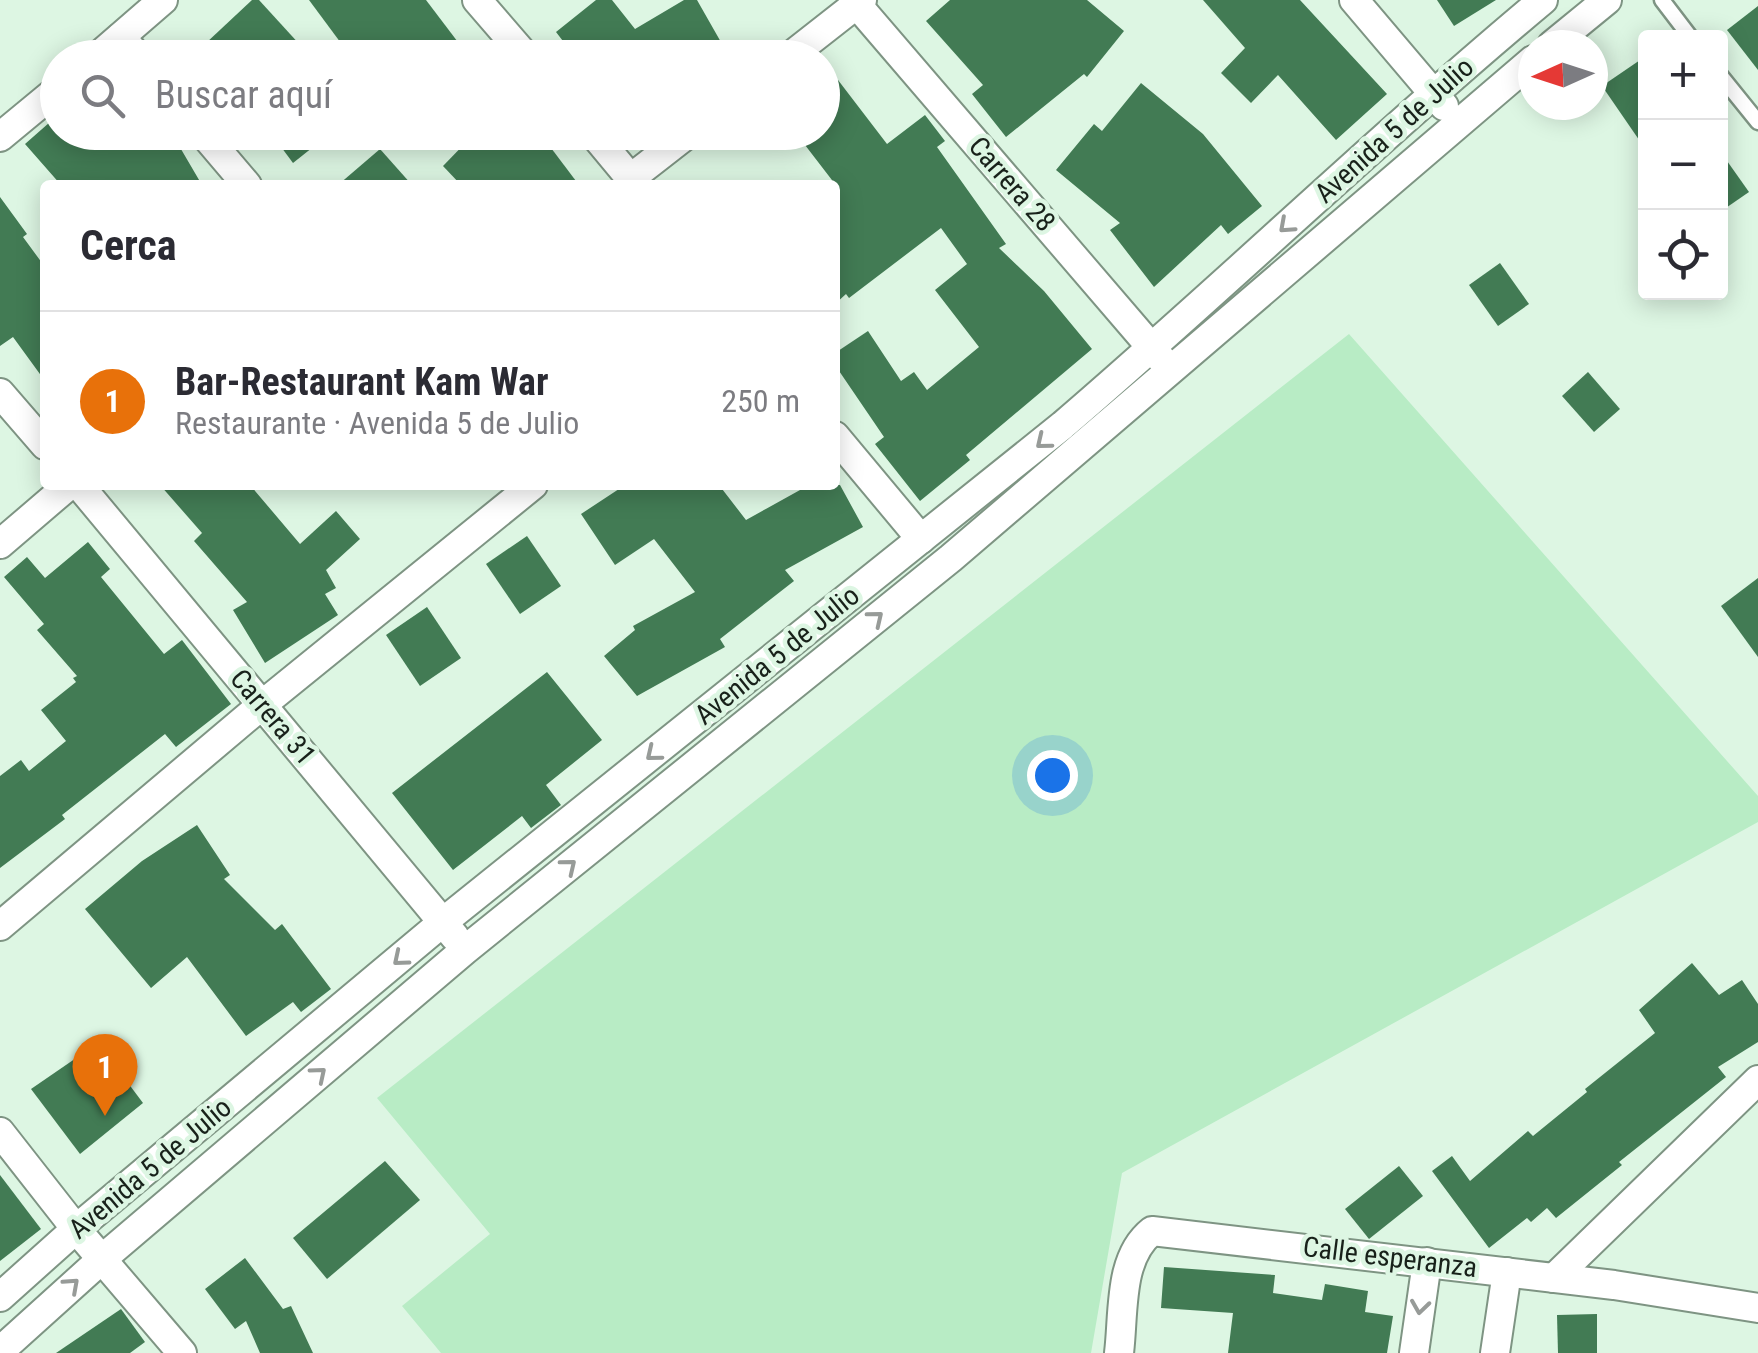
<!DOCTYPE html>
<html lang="es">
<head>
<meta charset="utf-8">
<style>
	:root { --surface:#fff; --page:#f2f2f3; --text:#2b2b33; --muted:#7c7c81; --line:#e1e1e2; --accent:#b45309 }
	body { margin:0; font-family:"Roboto Condensed",sans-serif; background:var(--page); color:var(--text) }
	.controls { position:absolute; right:30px; top:30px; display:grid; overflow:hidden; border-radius:10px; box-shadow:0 5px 25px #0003 }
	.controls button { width:90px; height:90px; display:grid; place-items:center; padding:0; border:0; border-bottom:2px solid var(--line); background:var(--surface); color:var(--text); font:50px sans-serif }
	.compass { position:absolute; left:1518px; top:30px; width:90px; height:90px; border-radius:50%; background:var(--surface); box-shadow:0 5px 25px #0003; rotate:267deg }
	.you { position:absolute; left:1052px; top:775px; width:35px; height:35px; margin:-25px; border:8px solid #fff; border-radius:50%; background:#1a73e8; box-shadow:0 0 0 15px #1a73e833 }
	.badge { display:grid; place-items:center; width:65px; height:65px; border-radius:50%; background:var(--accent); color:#fff; font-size:32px; font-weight:700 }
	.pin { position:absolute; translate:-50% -82px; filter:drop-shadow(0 2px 5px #0008) }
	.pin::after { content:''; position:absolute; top:52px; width:35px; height:30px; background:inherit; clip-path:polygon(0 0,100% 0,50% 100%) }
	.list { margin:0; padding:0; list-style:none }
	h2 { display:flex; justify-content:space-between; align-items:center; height:130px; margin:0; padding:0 40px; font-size:42px }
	h2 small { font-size:32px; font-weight:400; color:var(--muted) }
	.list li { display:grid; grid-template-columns:65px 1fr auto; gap:30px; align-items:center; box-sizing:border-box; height:180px; padding:0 40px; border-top:2px solid var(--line) }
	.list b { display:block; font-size:38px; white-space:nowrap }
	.list p { margin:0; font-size:32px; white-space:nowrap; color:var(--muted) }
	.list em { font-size:32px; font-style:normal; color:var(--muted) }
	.icon { flex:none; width:55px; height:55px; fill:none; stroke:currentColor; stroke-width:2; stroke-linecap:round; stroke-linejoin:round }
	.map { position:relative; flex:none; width:1758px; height:1353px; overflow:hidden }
	.search { position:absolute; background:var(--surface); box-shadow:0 5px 25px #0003; left:40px; top:40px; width:800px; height:110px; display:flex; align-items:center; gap:25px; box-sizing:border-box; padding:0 35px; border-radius:55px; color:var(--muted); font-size:38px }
	.panel { position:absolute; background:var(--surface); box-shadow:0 5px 25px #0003; left:40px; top:180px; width:800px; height:310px; border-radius:10px }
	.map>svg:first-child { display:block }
	.green { fill:#b8ecc5 }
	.building { fill:#427b54 }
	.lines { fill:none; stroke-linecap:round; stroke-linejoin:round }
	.service-casing { stroke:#7e9483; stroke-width:19 }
	.minor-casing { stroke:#7e9483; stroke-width:32 }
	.service { stroke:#fff; stroke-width:14 }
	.minor { stroke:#fff; stroke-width:28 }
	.oneway { stroke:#979b98 }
	.labels { text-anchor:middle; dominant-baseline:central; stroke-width:9; stroke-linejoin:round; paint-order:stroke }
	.street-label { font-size:28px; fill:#18211a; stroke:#ddf6e3 }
</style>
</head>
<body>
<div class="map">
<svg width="1758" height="1353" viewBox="0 0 1758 1353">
	<rect width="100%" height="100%" fill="#ddf6e3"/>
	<path class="green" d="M1349,334L1758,796V822L1122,1173L1091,1353H441L402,1306L490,1234L377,1098Z"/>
	<g class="building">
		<path d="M252,0H259L312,58H190Z"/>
		<path d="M309,0H426L470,58H352Z"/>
		<path d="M596,0H612L635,29L684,0H697L730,58H576L556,32Z"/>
		<path d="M950,0H1087L1124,31L1087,77L1084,74L1006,137L972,94L983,85L926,21Z"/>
		<path d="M1203,0H1300L1387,94L1336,140L1278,75L1251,103L1221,73L1245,48Z"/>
		<path d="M1437,0H1496L1454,26Z"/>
		<path d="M1758,6V70L1727,30Z"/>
		<path d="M1646,56V150L1602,86Z"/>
		<path d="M838,80L887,144L925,115L945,141L937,147L1006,244L999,248L1044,291L1092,349L966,455L970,460L920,501L875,444L884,437L835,365V353L868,331L901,381L914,372L927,390L979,347L935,290L967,264L941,228L849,298L846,294L835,304V184L795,132H822V92Z"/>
		<path d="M1141,83L1203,134L1262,206L1228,234L1221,225L1154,287L1110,230L1120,223L1056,170L1094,124L1102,131Z"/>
		<path d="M58,115V132H171L202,185H61L25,144Z"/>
		<path d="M270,132H332L293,163Z"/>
		<path d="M476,132H539L579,185H461L443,166Z"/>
		<path d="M380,149L412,185H338Z"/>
		<path d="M1720,151L1749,192L1720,212Z"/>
		<path d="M0,197L27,234L23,237L45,267V381L13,337L0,346Z"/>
		<path d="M1500,263L1529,304L1498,326L1469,285Z"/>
		<path d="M1588,372L1620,409L1594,432L1562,396Z"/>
		<path d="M160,485H250L300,544L336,511L360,539L326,570L336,588L325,594L338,615L265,663L233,610L247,602L194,541L202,533Z"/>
		<path d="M625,485H719L746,520L809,485H840L863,527L785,570L794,581L720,639L725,647L637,696L604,656L635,630L633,626L695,592L654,539L615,565L581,514Z"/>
		<path d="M527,536L561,586L520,614L486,564Z"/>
		<path d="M88,542L110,569L101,577L164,654L182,640L231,704L176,747L165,734L62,815L65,819L0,868V776L21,760L29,771L66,741L41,710L76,682L73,678L77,676L37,630L44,624L4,577L27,557L45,578Z"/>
		<path d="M1758,578V657L1721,606Z"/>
		<path d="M427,607L461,658L420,686L386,635Z"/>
		<path d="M547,672L602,740L546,785L561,805L531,828L522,816L453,870L392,793Z"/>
		<path d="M197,825L230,875L224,879L275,930L282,924L331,989L301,1012L293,1002L246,1036L187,957L151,988L85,909L142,861Z"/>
		<path d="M1692,963L1719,995L1742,980L1758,1004V1042L1718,1067L1726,1077L1619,1162L1622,1165L1556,1218L1547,1208L1531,1222L1527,1218L1489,1248L1432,1171L1452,1156L1470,1181L1528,1131L1533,1136L1587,1092L1585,1089L1655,1033L1639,1010Z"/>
		<path d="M98,1043L143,1103L80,1154L31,1089Z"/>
		<path d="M385,1161L420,1200L327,1279L293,1238Z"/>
		<path d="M1399,1166L1423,1196L1369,1239L1345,1209Z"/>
		<path d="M0,1175L41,1229L0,1261Z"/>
		<path d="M245,1258L283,1309L291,1306L313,1353H260L246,1321L235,1329L205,1289Z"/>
		<path d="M1164,1267L1275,1275L1273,1293L1322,1300L1325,1284L1368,1291L1365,1312L1393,1316L1387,1353H1228L1233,1313L1161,1308Z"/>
		<path d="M121,1309L145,1342L130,1353H56Z"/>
		<path d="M1597,1314V1353H1558L1557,1315Z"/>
	</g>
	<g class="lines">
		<defs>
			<g id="service">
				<path d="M1662,0L1691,38"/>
				<path d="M1720,75L1758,122"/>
			</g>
			<g id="minor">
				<path d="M477,0L527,58"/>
				<path d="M853,0L1163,361"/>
				<path d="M1354,0L1444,106"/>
				<path d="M121,37L139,58"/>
				<path d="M1552,45L1607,0"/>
				<path d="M96,58L163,0"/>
				<path d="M788,58L862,0"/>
				<path d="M202,132L247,185"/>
				<path d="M592,132L636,185"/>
				<path d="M0,137L58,89"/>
				<path d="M631,178L690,132"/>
				<path d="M0,393L45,445"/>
				<path d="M835,436L921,539"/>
				<path d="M79,485L455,937"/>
				<path d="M0,544L69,485"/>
				<path d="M0,926L263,704L533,485"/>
				<path d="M0,1132L76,1229L182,1353"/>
				<path d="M1554,1278L1758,1080"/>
				<path d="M0,1297L76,1229L443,922L1063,425C1225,286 1379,137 1543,0"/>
				<path d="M0,1351L102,1259L465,950L951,558L1533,60"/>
				<path d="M1119,1353C1124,1313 1118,1258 1152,1231L1614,1285L1758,1308"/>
				<path d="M1414,1353L1427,1262"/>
				<path d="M1495,1353L1507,1272"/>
			</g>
		</defs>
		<use href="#service" class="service-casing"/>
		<use href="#minor" class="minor-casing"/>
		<use href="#service" class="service"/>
		<use href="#minor" class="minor"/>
	</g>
	<defs><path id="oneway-chevron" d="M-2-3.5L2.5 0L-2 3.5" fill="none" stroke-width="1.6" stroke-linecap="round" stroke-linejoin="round" transform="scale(2.5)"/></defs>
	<g class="oneway">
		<use href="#oneway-chevron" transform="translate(1286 226) rotate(138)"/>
		<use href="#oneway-chevron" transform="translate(1043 442) rotate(141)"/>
		<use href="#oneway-chevron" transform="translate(876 618) rotate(-39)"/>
		<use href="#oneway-chevron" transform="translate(653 754) rotate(141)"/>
		<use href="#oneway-chevron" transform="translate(569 866) rotate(-39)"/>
		<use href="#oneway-chevron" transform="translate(400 959) rotate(140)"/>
		<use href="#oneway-chevron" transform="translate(319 1074) rotate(-40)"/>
		<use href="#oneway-chevron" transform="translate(72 1285) rotate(-42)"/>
		<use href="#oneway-chevron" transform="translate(1420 1307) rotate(98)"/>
	</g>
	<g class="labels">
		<g class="street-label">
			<text transform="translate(1394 130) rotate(-42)">Avenida 5 de Julio</text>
			<text transform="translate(1012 184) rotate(49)">Carrera 28</text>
			<text transform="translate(777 655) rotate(-39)">Avenida 5 de Julio</text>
			<text transform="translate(273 717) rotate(50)">Carrera 31</text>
			<text transform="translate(150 1168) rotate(-40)">Avenida 5 de Julio</text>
			<text transform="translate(1390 1257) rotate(7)">Calle esperanza</text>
		</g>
	</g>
</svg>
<div class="controls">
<button>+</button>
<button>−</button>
<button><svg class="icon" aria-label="locate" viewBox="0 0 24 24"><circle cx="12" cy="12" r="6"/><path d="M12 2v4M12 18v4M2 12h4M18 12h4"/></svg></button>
</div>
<svg class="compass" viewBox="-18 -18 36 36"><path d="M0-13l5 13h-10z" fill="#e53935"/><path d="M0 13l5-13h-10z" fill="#7c7c81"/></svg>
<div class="you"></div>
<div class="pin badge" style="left:105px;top:1116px;background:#e8710a">1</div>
<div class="search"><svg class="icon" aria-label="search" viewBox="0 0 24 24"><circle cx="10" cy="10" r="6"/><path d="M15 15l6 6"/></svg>Buscar aquí</div>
<section class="panel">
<h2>Cerca<small></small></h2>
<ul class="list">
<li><span class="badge" style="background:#e8710a">1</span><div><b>Bar-Restaurant Kam War</b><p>Restaurante · Avenida 5 de Julio</p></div><em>250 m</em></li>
</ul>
</section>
</div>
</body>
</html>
